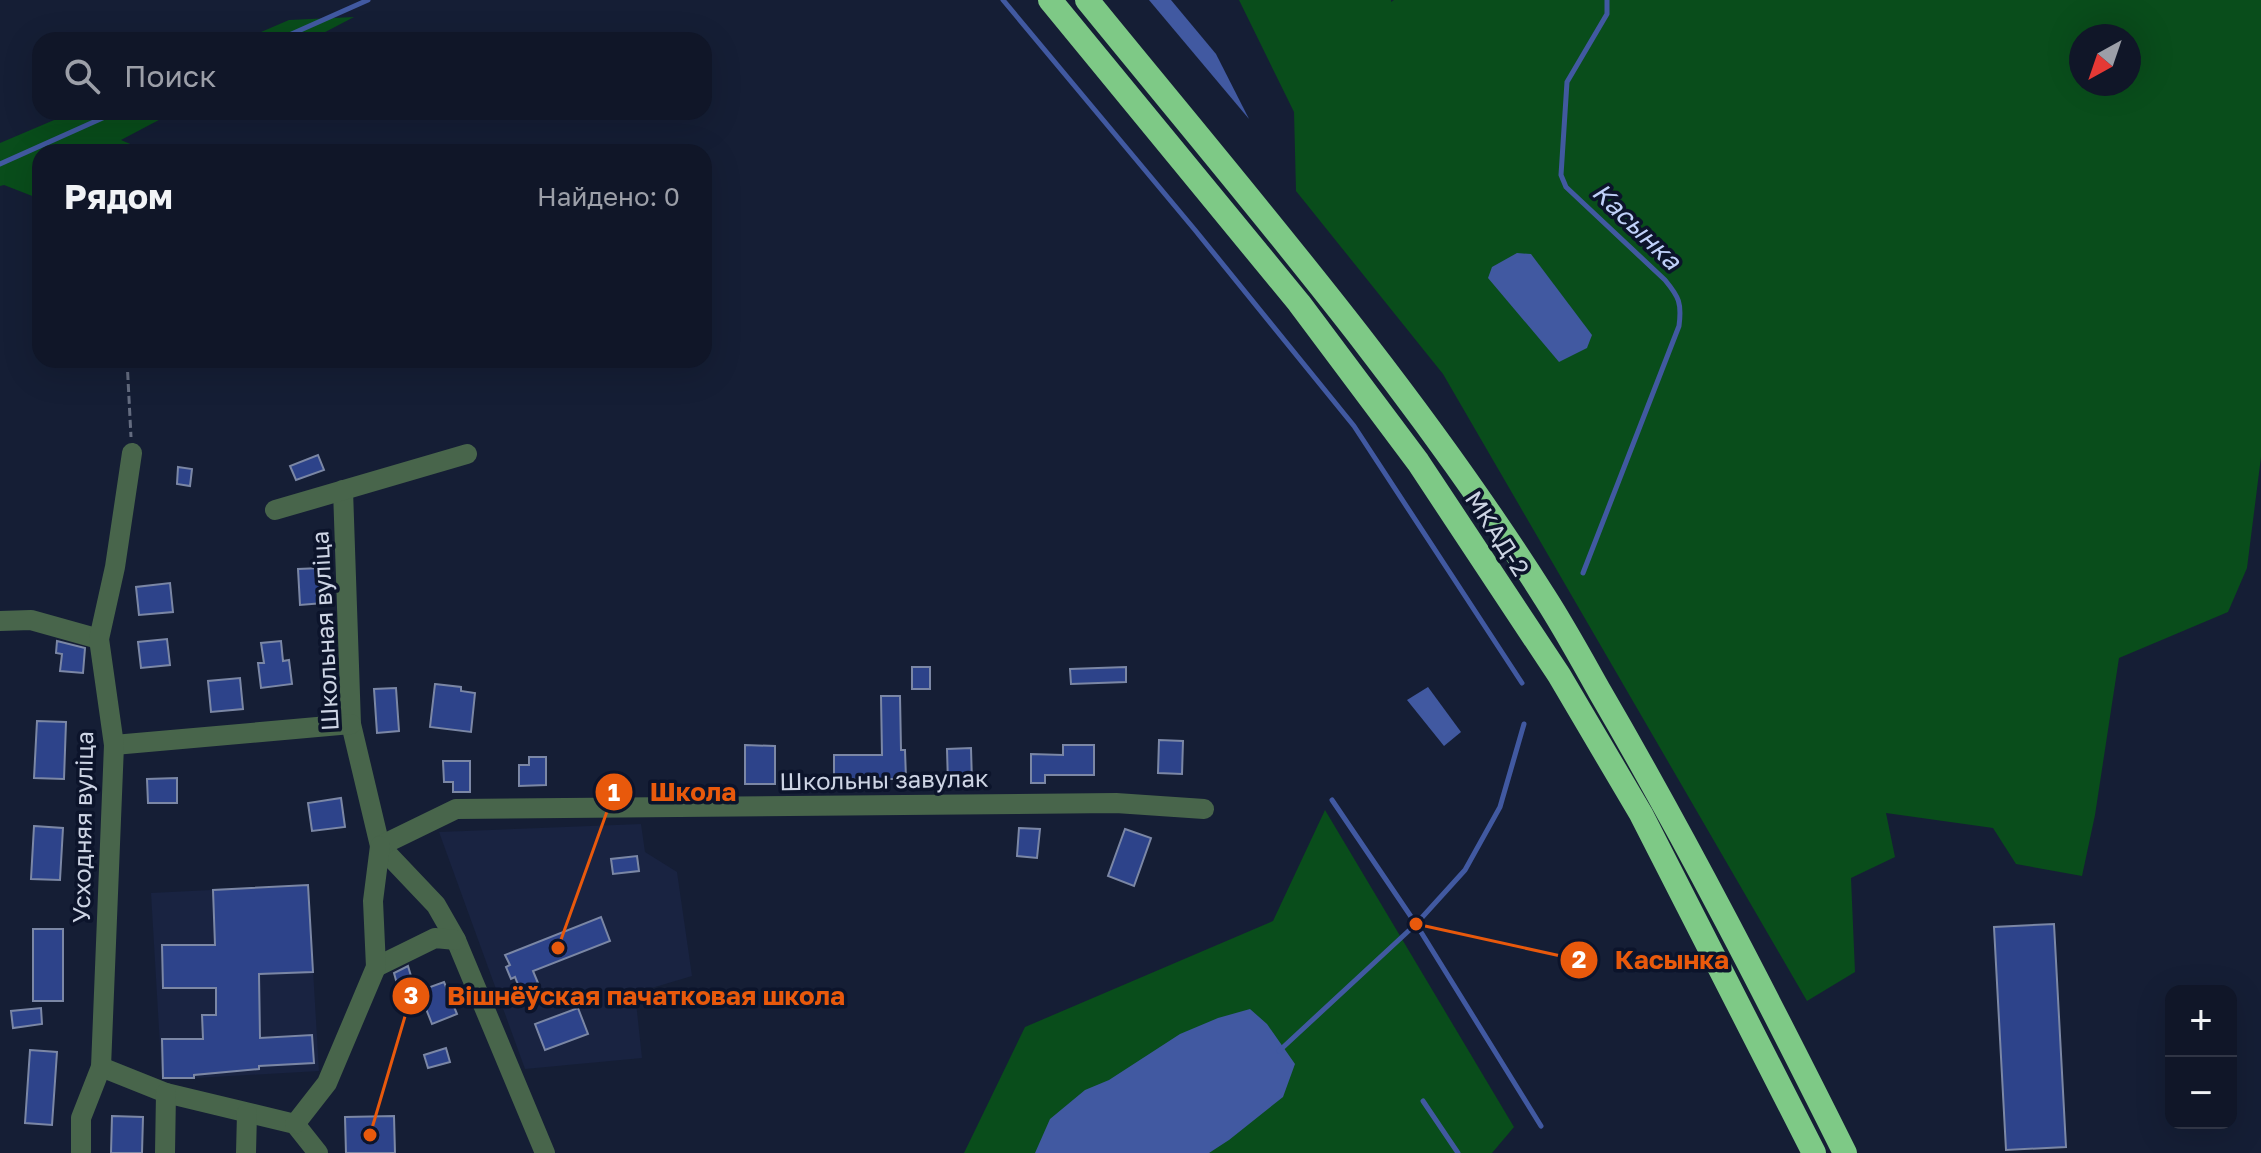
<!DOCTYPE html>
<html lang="ru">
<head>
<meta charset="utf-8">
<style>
	:root { --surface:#101628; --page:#1e2334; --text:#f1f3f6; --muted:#9c9fa8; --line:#303545 }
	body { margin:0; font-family:"Golos Text",sans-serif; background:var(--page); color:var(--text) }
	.controls { position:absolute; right:24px; bottom:24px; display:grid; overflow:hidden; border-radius:16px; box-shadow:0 8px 32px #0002 }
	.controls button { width:72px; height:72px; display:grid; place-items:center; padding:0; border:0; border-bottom:2px solid var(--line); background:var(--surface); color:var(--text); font:40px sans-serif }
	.compass { position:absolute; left:2069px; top:24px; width:72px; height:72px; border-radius:50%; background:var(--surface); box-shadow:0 8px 32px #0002; rotate:220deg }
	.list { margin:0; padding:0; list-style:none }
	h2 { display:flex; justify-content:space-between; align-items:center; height:104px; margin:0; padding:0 32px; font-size:34px }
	h2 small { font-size:26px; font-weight:400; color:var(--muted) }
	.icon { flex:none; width:44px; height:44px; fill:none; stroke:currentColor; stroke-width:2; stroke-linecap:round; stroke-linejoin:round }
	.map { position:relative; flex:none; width:2261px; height:1153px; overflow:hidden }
	.search { position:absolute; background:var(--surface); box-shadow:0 8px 32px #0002; left:32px; top:32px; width:680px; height:88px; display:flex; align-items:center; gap:20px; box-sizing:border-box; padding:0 28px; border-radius:24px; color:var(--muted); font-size:30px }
	.panel { position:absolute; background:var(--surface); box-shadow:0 8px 32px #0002; left:32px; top:144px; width:680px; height:224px; border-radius:24px }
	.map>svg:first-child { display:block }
	.built { fill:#192341 }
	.green { fill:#094d1b; fill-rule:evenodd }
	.water { fill:#4159a1 }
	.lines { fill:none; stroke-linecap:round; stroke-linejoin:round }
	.stream { stroke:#4159a1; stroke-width:5 }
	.building { fill:#2d438a; stroke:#7b87a5; stroke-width:2 }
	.path { stroke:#646c80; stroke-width:3; stroke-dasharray:8 4; stroke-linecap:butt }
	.minor { stroke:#48654b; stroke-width:20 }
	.highway { stroke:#7ec986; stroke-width:24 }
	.labels { text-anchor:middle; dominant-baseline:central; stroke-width:7; stroke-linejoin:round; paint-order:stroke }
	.street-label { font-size:24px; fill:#cdd4e4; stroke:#0c142b }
	.water-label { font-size:26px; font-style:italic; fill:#bfd0f9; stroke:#0c142b }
	.leader { fill:none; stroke:#e8590c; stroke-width:3 }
	.callout-dot { fill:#e8590c; stroke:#0c142b; stroke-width:3 }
	.mark-label { font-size:24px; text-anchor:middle; font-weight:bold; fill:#fff }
	.callout-label { font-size:26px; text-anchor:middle; font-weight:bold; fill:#e8590c; stroke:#0c142b; stroke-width:7; stroke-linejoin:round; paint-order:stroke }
</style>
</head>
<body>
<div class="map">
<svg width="2261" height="1153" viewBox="0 0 2261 1153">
	<rect width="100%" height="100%" fill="#151e35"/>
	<g class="built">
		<path d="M641,824L645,852L677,872L692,976L635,993L642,1058L525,1069L439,832Z"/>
		<path d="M308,885L319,1071L162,1080L151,893Z"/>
	</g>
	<g class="green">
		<path d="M1239,0H1391V2L1394,0H2261V457L2247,568L2228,612L2119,658L2095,815L2082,876L2016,864L1993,828L1886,813L1895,857L1851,878L1855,972L1807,1001L1443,374L1296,191L1294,112ZM2081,36H2129V84H2081Z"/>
		<path d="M354,17L310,40H242L289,20Z"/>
		<path d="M73,112H174L121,140L149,152H40V199L4,185L0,186V143Z"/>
		<path d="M1325,810L1514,1127L1492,1153H964L1025,1027L1273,921Z"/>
	</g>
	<g class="water">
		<path d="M1149,0H1171L1216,54L1249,119Z"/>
		<path d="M1517,253L1531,254L1592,335L1587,348L1559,362L1488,278L1492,267Z"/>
		<path d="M1428,687L1461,732L1444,746L1407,700Z"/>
		<path d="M1250,1009L1267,1024L1295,1064L1283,1097L1229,1140L1209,1153H1035L1050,1119L1085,1090L1109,1080L1180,1034L1218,1018Z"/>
	</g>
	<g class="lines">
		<g class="stream">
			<path d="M1003,0L1195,230L1354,426L1522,683"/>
			<path d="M278,40L368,0"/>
			<path d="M0,164L116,112"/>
			<path d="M1583,573L1679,326C1682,303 1679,297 1665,280L1566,187L1561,175L1567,82L1607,14V0"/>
			<path d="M1332,800L1416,924L1541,1126"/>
			<path d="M1279,1051L1416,924L1465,870L1500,807L1524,724"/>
			<path d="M1423,1101L1458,1153"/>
		</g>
	</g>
	<g class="building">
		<path d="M318,455L324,470L296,480L290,466Z"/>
		<path d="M178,467L192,469L190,486L177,484Z"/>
		<path d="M321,568L323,603L300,605L298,569Z"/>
		<path d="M170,583L173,612L139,615L136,587Z"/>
		<path d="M167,639L170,665L141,668L138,642Z"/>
		<path d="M57,641L85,648L83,673L60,671L62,654L56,653Z"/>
		<path d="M281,641L283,661L289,660L292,684L261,688L258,663H264L261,643Z"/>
		<rect x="912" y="667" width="18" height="22"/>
		<path d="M1126,667V682L1071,684L1070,669Z"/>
		<path d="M240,678L243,709L211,712L208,681Z"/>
		<path d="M435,684L461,687V691L475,693L471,732L430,727Z"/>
		<path d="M396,688L399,731L377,733L374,689Z"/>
		<path d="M881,696H900L901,750H905L906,779H834V755H882Z"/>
		<path d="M37,721L66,722L64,779L34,778Z"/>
		<path d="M1159,740L1183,741L1182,774L1158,773Z"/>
		<path d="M745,745L775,746V784H745Z"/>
		<path d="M1063,745H1094V775H1045V783H1031V754L1063,755Z"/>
		<path d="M971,748L972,783L948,784L947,749Z"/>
		<path d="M529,757H546V785L519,786V765H529Z"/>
		<path d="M443,761H470V792H453V782H444Z"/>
		<path d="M177,778V803H148L147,779Z"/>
		<path d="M341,798L345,827L312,831L308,803Z"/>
		<path d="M34,826L63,828L60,880L31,879Z"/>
		<path d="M1019,828L1040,829L1037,858L1017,856Z"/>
		<path d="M1125,829L1151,838L1134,886L1108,876Z"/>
		<path d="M637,856L639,871L613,874L611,859Z"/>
		<path d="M308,885L313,972L259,974L260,1038L312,1035L314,1063L259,1066V1069L194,1075V1078H163L162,1039H203L202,1015H216V988H163L162,945H215L213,890Z"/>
		<path d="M601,917L610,941L533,971L538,983L520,990L515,977L511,979L506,967L510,965L505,955Z"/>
		<path d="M2054,924L2066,1147L2006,1150L1994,927Z"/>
		<rect x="33" y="929" width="30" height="72"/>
		<path d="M408,966L414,986L399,991L394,973Z"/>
		<path d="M444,982L457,1014L432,1024L419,991Z"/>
		<path d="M41,1008L42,1024L13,1028L11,1011Z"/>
		<path d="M578,1008L588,1034L545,1050L535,1024Z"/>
		<path d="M446,1048L450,1062L428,1068L424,1055Z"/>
		<path d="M30,1050L57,1052L52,1125L25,1123Z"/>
		<path d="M112,1116L143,1117L142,1153H111Z"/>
		<path d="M394,1116L395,1153H346L345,1117Z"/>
	</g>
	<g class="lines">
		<path class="path" d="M127,360L131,437"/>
		<g class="minor">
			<path d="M343,490L351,724L380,846L436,905L456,940L545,1153"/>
			<path d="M275,510L467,454"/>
			<path d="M0,621L31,620L99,639"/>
			<path d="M114,745L351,724"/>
			<path d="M380,846L456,809L1116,803L1204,809"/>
			<path d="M376,967L435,938L456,940"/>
			<path d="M101,1067L166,1093L295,1124L318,1153"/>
			<path d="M295,1124L327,1083L376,967L373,901L380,846"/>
			<path d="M81,1153V1118L101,1067L114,745L99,639L115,567L132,453"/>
			<path d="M165,1153L166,1093"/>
			<path d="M246,1153L247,1113"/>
		</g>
		<g class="highway">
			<path d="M1050,0L1299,303L1418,462L1559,675L1641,814L1814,1153"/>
			<path d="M1087,0C1245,194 1410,384 1544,596C1564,627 1582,660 1600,692C1688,843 1767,997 1845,1153"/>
		</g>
	</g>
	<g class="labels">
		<g class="street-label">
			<text transform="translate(1498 533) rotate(57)">МКАД-2</text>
			<text transform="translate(324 631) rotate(-93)">Школьная вуліца</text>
			<text transform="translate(884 779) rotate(-1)">Школьны завулак</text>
			<text transform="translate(82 827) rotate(-89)">Усходняя вуліца</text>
		</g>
		<g class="water-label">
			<text transform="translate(1637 226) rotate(44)">Касынка</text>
		</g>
	</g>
	<path class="leader" d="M558 948L614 792M1416 924L1579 960M370 1135L411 996"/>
	<g class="callout-dot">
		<circle cx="558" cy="948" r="8"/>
		<circle cx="1416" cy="924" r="8"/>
		<circle cx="370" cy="1135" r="8"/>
		<circle cx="614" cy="792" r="20"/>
		<circle cx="1579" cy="960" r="20"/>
		<circle cx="411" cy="996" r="20"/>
	</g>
	<g class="mark-label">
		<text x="614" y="801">1</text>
		<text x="1579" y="968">2</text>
		<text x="411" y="1004">3</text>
	</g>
	<g class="callout-label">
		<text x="693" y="801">Школа</text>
		<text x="1672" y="969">Касынка</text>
		<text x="646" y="1005">Вішнёўская пачатковая школа</text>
	</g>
</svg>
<div class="controls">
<button>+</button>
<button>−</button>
</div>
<svg class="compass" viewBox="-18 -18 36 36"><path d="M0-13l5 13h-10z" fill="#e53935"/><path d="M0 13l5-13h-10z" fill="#9c9fa8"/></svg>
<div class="search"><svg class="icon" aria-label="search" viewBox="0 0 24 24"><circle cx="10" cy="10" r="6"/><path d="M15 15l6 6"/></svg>Поиск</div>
<section class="panel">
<h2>Рядом<small>Найдено: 0</small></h2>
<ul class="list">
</ul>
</section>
</div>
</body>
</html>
